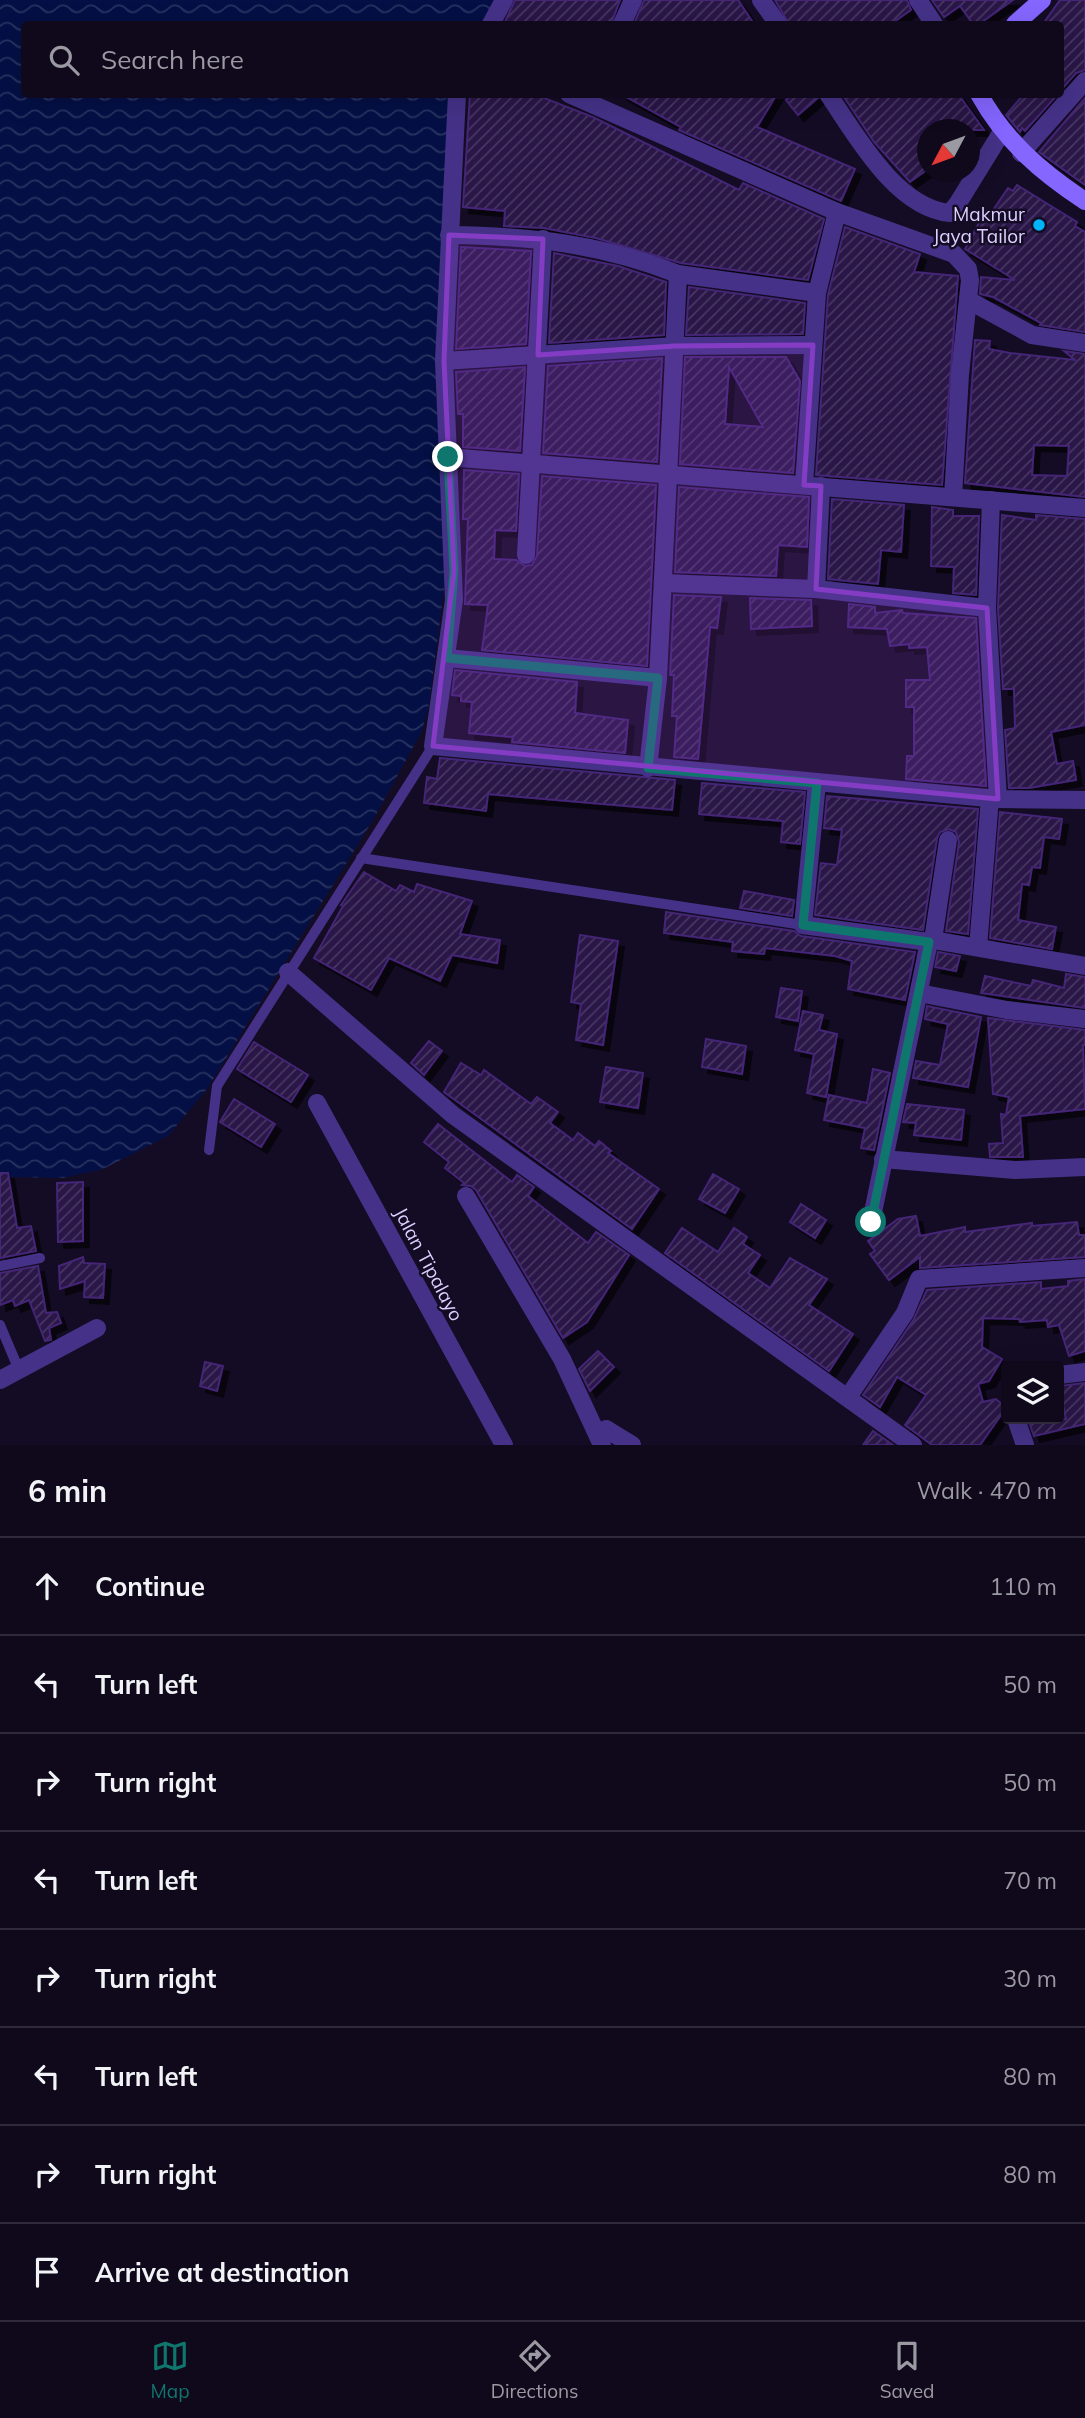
<!DOCTYPE html>
<html lang="en">
<head>
<meta charset="utf-8">
<style>
	:root { --surface:#0f091b; --page:#1d1728; --text:#f1f3f6; --muted:#9b9aa3; --line:#2f2a3a; --accent:#0f766e }
	body { margin:0; font-family:Mulish,sans-serif; background:var(--page); color:var(--text) }
	.controls { position:absolute; right:21px; bottom:21px; display:grid; overflow:hidden; border-radius:7px; box-shadow:0 7px 28px #0002 }
	.controls button { width:63px; height:63px; display:grid; place-items:center; padding:0; border:0; border-bottom:2px solid var(--line); background:var(--surface); color:var(--text); font:35px sans-serif }
	.compass { position:absolute; left:917px; top:119px; width:63px; height:63px; border-radius:50%; background:var(--surface); box-shadow:0 7px 28px #0002; rotate:229deg }
	.stop { position:absolute; width:21px; height:21px; margin:-16px; border:5px solid #0f766e; border-radius:50%; background:#fff }
	.stop.end { background:#0f766e; border-color:#fff; box-shadow:0 2px 7px #0008 }
	.list { margin:0; padding:0; list-style:none }
	h2 { display:flex; justify-content:space-between; align-items:center; height:91px; margin:0; padding:0 28px; font-size:30px }
	h2 small { font-size:23px; font-weight:400; color:var(--muted) }
	.list li { display:grid; grid-template-columns:46px 1fr auto; gap:21px; align-items:center; box-sizing:border-box; height:98px; padding:0 28px; border-top:2px solid var(--line) }
	.list b { display:block; font-size:26px; white-space:nowrap }
	.list em { font-size:23px; font-style:normal; color:var(--muted) }
	.icon { flex:none; width:38px; height:38px; fill:none; stroke:currentColor; stroke-width:2; stroke-linecap:round; stroke-linejoin:round }
	.map { position:relative; flex:none; width:1085px; height:1445px; overflow:hidden }
	.search { position:absolute; background:var(--surface); box-shadow:0 7px 28px #0002; left:21px; right:21px; top:21px; height:77px; display:flex; align-items:center; gap:18px; box-sizing:border-box; padding:0 24px; border-radius:7px; color:var(--muted); font-size:26px }
	.sheet { height:875px; background:var(--surface) }
	nav { display:flex; justify-content:space-around; align-items:center; box-sizing:border-box; height:98px; border-top:2px solid var(--line); background:var(--surface); font-size:19px; color:var(--muted) }
	nav a { display:grid; justify-items:center; gap:4px }
	nav .on { color:var(--accent) }
	.map>svg:first-child { display:block }
	.water { fill:url(#water-waves) }
	.building { fill:url(#building-hatch); stroke:#442576; stroke-width:2; fill-rule:evenodd; filter:url(#shadow) }
	.lines { fill:none; stroke-linecap:round; stroke-linejoin:round }
	.lane { stroke:#453288; stroke-width:10 }
	.street { stroke:#453288; stroke-width:18 }
	.secondary { stroke:#8566ff; stroke-width:18 }
	.route { stroke:#0f766e; stroke-width:9 }
	.marked { fill:#853cc5; fill-opacity:0.2; stroke:#853cc5; stroke-width:5; stroke-linejoin:round }
	.poi-dot { fill:#00b4fa; stroke:#140c24; stroke-width:2.5 }
	.labels { text-anchor:middle; dominant-baseline:central; stroke-width:5; stroke-linejoin:round; paint-order:stroke }
	.poi-label { font-size:19px; fill:#ddcfff; stroke:#140c24; text-anchor:end }
	.street-label { font-size:19px; fill:#ddcfff; stroke:#140c24 }
</style>
</head>
<body>
<div class="map">
<svg width="1085" height="1445" viewBox="0 0 1085 1445">
	<defs>
		<pattern id="water-waves" width="16" height="10" patternUnits="userSpaceOnUse" patternTransform="scale(1.75)"><rect width="16" height="10" fill="#041045"/><path d="M0 5q4-4 8 0t8 0" fill="none" stroke="#283261"/></pattern>
		<pattern id="building-hatch" width="6" height="6" patternUnits="userSpaceOnUse" patternTransform="scale(1.75)"><rect width="6" height="6" fill="#291647"/><path d="M-1 1l2-2M0 6l6-6M5 7l2-2" fill="none" stroke="#483763"/></pattern>
		<filter id="shadow"><feDropShadow dx="6" dy="6" stdDeviation="0" flood-color="#0009"/></filter>
	</defs>
	<rect width="100%" height="100%" fill="#140c24"/>
	<path class="water" d="M0,0H494L483,24H24V94L449,95L436,392L445,535L444,590L429,704L422,731L373,820L207,1089L168,1136L103,1169L63,1178L8,1177L0,1172Z"/>
	<g class="building">
		<path d="M515,0H620L611,24H504Z"/>
		<path d="M644,0H738L754,24H634Z"/>
		<path d="M775,0H907L911,10L891,24H789Z"/>
		<path d="M932,0H1013L979,24H973L960,6L944,17Z"/>
		<path d="M1060,0H1085V70L1076,73L1060,91V24H1043Z"/>
		<path d="M470,94H534L595,118L739,190L743,183L824,219L808,280L681,263L596,238L544,228L504,226L505,211L463,207Z"/>
		<path d="M621,94H777L757,127L855,169L841,201L679,130L681,127Z"/>
		<path d="M792,94H817L818,98L798,115L786,100Z"/>
		<path d="M842,94H958L984,130H928V169L910,182L874,142Z"/>
		<path d="M1024,94H1058L1025,131L1022,128L1020,132L1006,115Z"/>
		<path d="M1085,98V185L1039,152Z"/>
		<path d="M1017,185L1077,222L1075,226L1085,232V332L1040,325L1041,323L993,297L980,294L981,277L1015,280L965,249L981,219L985,222L1008,188L1013,191Z"/>
		<path d="M845,227L920,254L914,272L958,276L942,485L816,475L828,295Z"/>
		<path d="M461,247L531,251L526,344L456,349Z"/>
		<path d="M554,253L618,266L666,282L664,335L549,343Z"/>
		<path d="M689,287L805,303L803,334L686,335Z"/>
		<path d="M975,340L990,341L989,349L1010,353L1075,360L1064,351L1085,354V497L965,483ZM1034,445L1069,446L1067,476L1032,475Z"/>
		<path d="M685,357H786L800,381L793,473L680,464ZM729,367L763,427L725,424Z"/>
		<path d="M662,358L657,462L543,453L548,366Z"/>
		<path d="M525,367L520,451L463,447V414H458L456,372Z"/>
		<path d="M464,470L519,474L516,531L495,530L494,559L516,560L525,566L532,565L537,556L542,476L656,485L647,666L482,650L488,605L465,604L468,519H463Z"/>
		<path d="M679,487L809,497L807,547L778,545L776,576L675,572Z"/>
		<path d="M832,499L904,505L901,552L881,550L878,584L828,579Z"/>
		<path d="M932,507L953,510V516H979L976,595L953,593L954,567L931,566Z"/>
		<path d="M1002,515L1036,520V515L1085,519V725L1051,732L1057,764L1073,761L1076,780L1029,788H1009L1005,730L1015,728L1014,689H1003L998,608Z"/>
		<path d="M674,595L721,597L717,628L710,627L698,759L674,757L677,716H672L674,675H670Z"/>
		<path d="M750,598L811,600L812,626L751,629Z"/>
		<path d="M849,604L875,607V613L902,610L903,613L976,618L986,786L906,779L907,756H914V707H906V680H930L927,647L909,648V644L890,646L887,629L848,627Z"/>
		<path d="M455,670L577,682L575,713L628,720L625,753L512,742L513,737L469,733L472,702L461,701V696L452,695Z"/>
		<path d="M440,758L675,780L672,810L488,794L486,811L424,803L427,777L437,779Z"/>
		<path d="M702,783L805,792L800,844L781,842L783,821L699,814Z"/>
		<path d="M827,796L978,809L968,934L946,931L959,842L956,832L949,829L940,832L937,838L923,930L815,915L821,863L837,865L842,830L824,828Z"/>
		<path d="M1000,812L1062,819L1059,839L1044,837L1040,868L1032,867L1029,885L1022,884L1018,920L1056,927L1052,949L990,938Z"/>
		<path d="M364,872L396,891L400,885L414,892L417,884L472,901L460,934L500,940L497,963L452,955L440,981L389,958L371,990L314,958L343,906L341,905Z"/>
		<path d="M744,891L794,900L792,916L740,908Z"/>
		<path d="M666,912L794,931L801,936L915,952L905,1000L848,989L852,961L835,956L765,948L764,954L732,951L733,942L664,933Z"/>
		<path d="M580,935L618,941L603,1045L576,1040L581,1004L571,1002Z"/>
		<path d="M938,952L960,956L956,971L935,967Z"/>
		<path d="M1066,974L1085,977V1008L981,993L985,976L1031,986L1033,980L1064,988Z"/>
		<path d="M781,988L802,991L798,1021L776,1017Z"/>
		<path d="M927,1006L981,1017L968,1087L913,1078L916,1061L940,1065L948,1024L925,1019Z"/>
		<path d="M803,1011L823,1015L819,1030L837,1034L826,1097L807,1093L814,1054L795,1050Z"/>
		<path d="M988,1018L1085,1030V1045H1083L1085,1109L1020,1116L1023,1157H990L989,1144L1003,1143L1001,1114L1006,1115L1009,1097L993,1094Z"/>
		<path d="M706,1039L746,1046L742,1074L702,1067Z"/>
		<path d="M429,1041L442,1051L424,1075L411,1063Z"/>
		<path d="M254,1042L308,1075L291,1102L237,1069Z"/>
		<path d="M461,1063L481,1075L484,1070L531,1104L537,1097L558,1112L550,1123L573,1140L578,1133L595,1146L599,1141L611,1151L608,1153L659,1189L632,1229L444,1092Z"/>
		<path d="M606,1067L643,1073L638,1108L600,1102Z"/>
		<path d="M873,1069L890,1073L874,1150L861,1148L865,1128L824,1120L829,1095L867,1103Z"/>
		<path d="M234,1099L275,1124L261,1147L220,1122Z"/>
		<path d="M907,1104L964,1110L961,1140L914,1135L916,1123L903,1122Z"/>
		<path d="M438,1124L512,1182L517,1175L534,1187L528,1196L588,1243L596,1232L629,1255L587,1322L563,1338L476,1190L471,1186L462,1185L464,1183L445,1168L449,1162L424,1142Z"/>
		<path d="M0,1173H8L17,1228L31,1226L36,1251L0,1258Z"/>
		<path d="M713,1174L739,1189L725,1213L699,1199Z"/>
		<path d="M83,1182V1241L58,1242L57,1183Z"/>
		<path d="M801,1204L826,1220L815,1238L790,1222Z"/>
		<path d="M916,1216L920,1236L965,1227V1232L1032,1223V1226L1077,1222L1079,1235H1085V1257L920,1268V1257L889,1280L870,1254L875,1251L868,1241L898,1219Z"/>
		<path d="M682,1228L718,1252L734,1228L747,1237L743,1244L760,1255L748,1273L770,1288L790,1258L827,1279L809,1305L853,1334L829,1371L665,1253Z"/>
		<path d="M83,1257L84,1263L105,1264L103,1298L84,1297L85,1281L60,1289L59,1266Z"/>
		<path d="M38,1266L46,1313L57,1312L61,1323L49,1328L51,1340L45,1341L29,1300L15,1306L13,1300L0,1305V1273Z"/>
		<path d="M1085,1279V1351L1069,1356L1059,1325L1048,1327L1047,1320L1020,1322L1019,1319L983,1318L982,1347L1002,1359L989,1381L978,1384L983,1402L996,1399L1006,1408L980,1445H932L905,1425L926,1395L897,1377L880,1407L863,1395L914,1319L927,1290L1041,1282V1289L1068,1286V1281Z"/>
		<path d="M598,1351L614,1367L590,1391L579,1369Z"/>
		<path d="M205,1362L223,1366L217,1391L200,1386Z"/>
		<path d="M1085,1383V1424L1034,1436L1028,1419H1066L1059,1386Z"/>
		<path d="M873,1431L893,1445H863Z"/>
	</g>
	<g class="lines">
		<g class="lane">
			<path d="M361,858L803,925"/>
			<path d="M209,1150L217,1086L433,746"/>
			<path d="M0,1266L40,1258"/>
			<path d="M0,1325L19,1370"/>
		</g>
		<g class="street">
			<path d="M761,0L778,24"/>
			<path d="M918,0L934,24"/>
			<path d="M491,24L504,0"/>
			<path d="M622,24L633,0"/>
			<path d="M457,94L444,361L454,600L433,746L998,799L1085,800"/>
			<path d="M569,94L837,212L954,254L968,269L970,280L960,374L953,497"/>
			<path d="M828,94C856,135 896,208 950,213L958,203L1003,130"/>
			<path d="M1021,153L1085,81"/>
			<path d="M449,235C532,236 601,244 678,274"/>
			<path d="M968,300L1032,335L1085,343"/>
			<path d="M444,361L675,346L813,345"/>
			<path d="M448,457L1085,508"/>
			<path d="M804,485L817,293L837,212"/>
			<path d="M991,500L987,608L998,799"/>
			<path d="M526,555L543,239"/>
			<path d="M663,583L816,589L987,608"/>
			<path d="M816,589L821,486"/>
			<path d="M447,658L658,678"/>
			<path d="M648,768L658,678L678,274L817,293"/>
			<path d="M817,783L803,925L929,942L933,940L1085,966"/>
			<path d="M933,940L948,840"/>
			<path d="M978,947L990,798"/>
			<path d="M288,972L453,1115L913,1445"/>
			<path d="M919,993L1007,1010L1085,1019"/>
			<path d="M317,1103L504,1445"/>
			<path d="M883,1159L1015,1170L1085,1167"/>
			<path d="M466,1196L562,1359L602,1445"/>
			<path d="M871,1222L929,942"/>
			<path d="M1059,1375L1085,1372"/>
			<path d="M0,1380L97,1328"/>
			<path d="M848,1397L905,1313L919,1279L1085,1268"/>
			<path d="M1016,1419L1025,1445"/>
			<path d="M606,1429L632,1445"/>
		</g>
		<g class="secondary">
			<path d="M1015,24L1042,0"/>
			<path d="M979,94C1005,141 1041,172 1085,201"/>
		</g>
	</g>
	<g class="lines">
		<path class="route" d="M448,457L454,571L447,658L658,678L648,768L817,783L803,925L929,942L871,1222"/>
	</g>
	<path class="marked" d="M449,235L543,239L538,355L675,346L813,345L804,485L821,486L816,589L987,608L998,799L433,746L454,571L444,361Z"/>
	<circle class="poi-dot" cx="1039" cy="225" r="7"/>
	<g class="labels">
		<g class="poi-label">
			<text x="1025" y="214">Makmur<tspan x="1025" dy="22">Jaya Tailor</tspan></text>
		</g>
		<g class="street-label">
			<text transform="translate(429 1264) rotate(62)">Jalan Tipalayo</text>
		</g>
	</g>
</svg>
<div class="controls">
<button><svg class="icon" aria-label="layers" viewBox="0 0 24 24"><path d="M12 4l9 5-9 5-9-5zM3 14l9 5 9-5"/></svg></button>
</div>
<svg class="compass" viewBox="-18 -18 36 36"><path d="M0-13l5 13h-10z" fill="#e53935"/><path d="M0 13l5-13h-10z" fill="#9b9aa3"/></svg>
<div class="stop" style="left:871px;top:1222px"></div>
<div class="stop end" style="left:448px;top:457px"></div>
<div class="search"><svg class="icon" aria-label="search" viewBox="0 0 24 24"><circle cx="10" cy="10" r="6"/><path d="M15 15l6 6"/></svg>Search here</div>
</div>
<section class="sheet">
<h2>6 min<small>Walk · 470 m</small></h2>
<ul class="list">
<li><svg class="icon" aria-label="ahead" viewBox="0 0 24 24"><path d="M12 20V5M6 11l6-6 6 6"/></svg><div><b>Continue</b></div><em>110 m</em></li>
<li><svg class="icon" aria-label="left" viewBox="0 0 24 24"><path d="M17 20v-9H6M10 6l-5 5 5 5"/></svg><div><b>Turn left</b></div><em>50 m</em></li>
<li><svg class="icon" aria-label="right" viewBox="0 0 24 24"><path d="M7 20v-9h11M14 6l5 5-5 5"/></svg><div><b>Turn right</b></div><em>50 m</em></li>
<li><svg class="icon" aria-label="left" viewBox="0 0 24 24"><path d="M17 20v-9H6M10 6l-5 5 5 5"/></svg><div><b>Turn left</b></div><em>70 m</em></li>
<li><svg class="icon" aria-label="right" viewBox="0 0 24 24"><path d="M7 20v-9h11M14 6l5 5-5 5"/></svg><div><b>Turn right</b></div><em>30 m</em></li>
<li><svg class="icon" aria-label="left" viewBox="0 0 24 24"><path d="M17 20v-9H6M10 6l-5 5 5 5"/></svg><div><b>Turn left</b></div><em>80 m</em></li>
<li><svg class="icon" aria-label="right" viewBox="0 0 24 24"><path d="M7 20v-9h11M14 6l5 5-5 5"/></svg><div><b>Turn right</b></div><em>80 m</em></li>
<li><svg class="icon" aria-label="arrive" viewBox="0 0 24 24"><path d="M6 21V4h12l-3 4 3 4H6"/></svg><div><b>Arrive at destination</b></div></li>
</ul>
</section>
<nav>
<a class="on"><svg class="icon" aria-label="map" viewBox="0 0 24 24"><path d="M3 6l6-2 6 2 6-2v14l-6 2-6-2-6 2zM9 4v14M15 6v14"/></svg>Map</a>
<a><svg class="icon" aria-label="directions" viewBox="0 0 24 24"><path d="M12 3l9 9-9 9-9-9zM9 14v-3h6M13 9l2 2-2 2"/></svg>Directions</a>
<a><svg class="icon" aria-label="saved" viewBox="0 0 24 24"><path d="M7 4h10v16l-5-4-5 4z"/></svg>Saved</a>
</nav>
</body>
</html>
